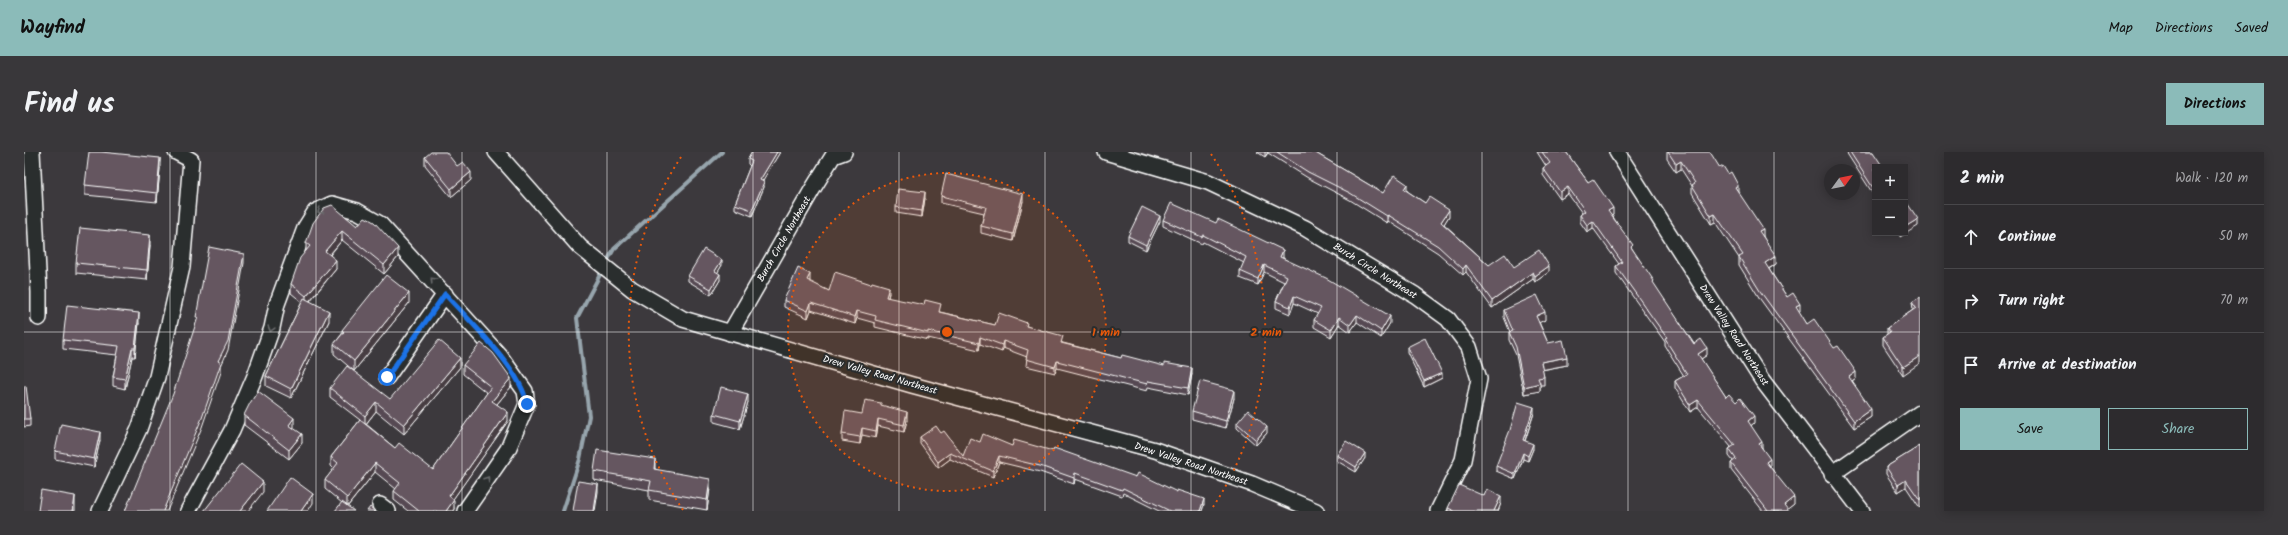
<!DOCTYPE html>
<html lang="en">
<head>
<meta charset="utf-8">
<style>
	:root { --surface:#2d2b2e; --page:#39373a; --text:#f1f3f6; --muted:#a7a7aa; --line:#48474a; --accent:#8bbbb9 }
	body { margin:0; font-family:Kalam,sans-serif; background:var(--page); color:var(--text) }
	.controls { position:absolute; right:12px; top:12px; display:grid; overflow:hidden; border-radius:0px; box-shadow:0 2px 10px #0003 }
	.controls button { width:36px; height:36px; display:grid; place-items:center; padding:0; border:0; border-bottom:1px solid var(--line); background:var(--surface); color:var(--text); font:20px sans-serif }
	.compass { position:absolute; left:1800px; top:12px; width:36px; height:36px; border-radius:50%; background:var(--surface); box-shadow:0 2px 10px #0003; rotate:57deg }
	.stop { position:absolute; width:12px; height:12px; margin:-9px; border:3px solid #1a73e8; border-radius:50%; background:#fff }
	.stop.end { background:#1a73e8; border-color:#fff; box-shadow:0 1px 4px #0008 }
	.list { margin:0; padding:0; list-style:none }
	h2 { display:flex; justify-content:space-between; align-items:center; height:52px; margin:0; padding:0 16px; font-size:17px }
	h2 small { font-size:13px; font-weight:400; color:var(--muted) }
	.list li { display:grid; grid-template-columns:26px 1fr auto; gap:12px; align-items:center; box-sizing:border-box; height:64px; padding:0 16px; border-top:1px solid var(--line) }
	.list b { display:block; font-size:15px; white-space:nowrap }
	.list em { font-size:13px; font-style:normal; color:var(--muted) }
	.actions { display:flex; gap:8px; padding:12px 16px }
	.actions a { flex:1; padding:9px 0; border:1px solid var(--accent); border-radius:0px; text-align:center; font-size:14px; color:var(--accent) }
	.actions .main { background:var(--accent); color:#111 }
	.icon { flex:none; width:22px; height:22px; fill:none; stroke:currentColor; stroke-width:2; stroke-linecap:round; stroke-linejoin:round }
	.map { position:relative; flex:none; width:1896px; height:359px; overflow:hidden; border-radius:0px }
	header { display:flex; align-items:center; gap:24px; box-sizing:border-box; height:56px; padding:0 20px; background:var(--accent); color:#111 }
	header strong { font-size:19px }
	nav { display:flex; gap:22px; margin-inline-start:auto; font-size:14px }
	.intro { display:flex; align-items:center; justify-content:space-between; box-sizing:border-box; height:96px; padding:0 24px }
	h1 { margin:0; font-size:28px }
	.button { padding:10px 18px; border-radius:0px; background:var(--accent); color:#111; font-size:14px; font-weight:700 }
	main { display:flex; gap:24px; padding:0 24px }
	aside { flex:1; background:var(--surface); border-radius:0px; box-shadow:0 2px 10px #0003 }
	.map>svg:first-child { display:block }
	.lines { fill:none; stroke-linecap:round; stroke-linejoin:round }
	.stream { stroke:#97a5ad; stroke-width:4 }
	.minor-casing { stroke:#fff; stroke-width:18 }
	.minor { stroke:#2a2d2e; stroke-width:15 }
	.wall { fill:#574a53; stroke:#fff }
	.shaded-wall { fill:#473c43; stroke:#fff }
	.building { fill:#655660; stroke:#fff }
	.oneway { stroke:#6a6c6d }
	.route { stroke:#1a73e8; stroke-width:5 }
	.grid { fill:none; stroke:#fff; stroke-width:1; stroke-opacity:0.55 }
	.ring { fill:none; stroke:#e8590c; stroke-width:2; stroke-dasharray:2 4 }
	.labels { text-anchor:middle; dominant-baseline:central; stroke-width:4; stroke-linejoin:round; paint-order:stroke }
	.street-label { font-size:10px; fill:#fff; stroke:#2a2d2e }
	.centre { fill:#e8590c; stroke:#2a2d2e; stroke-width:2 }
	.ring-label { font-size:12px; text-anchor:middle; font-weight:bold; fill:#e8590c; stroke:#2a2d2e; stroke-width:4; stroke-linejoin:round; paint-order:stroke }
</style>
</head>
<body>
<header>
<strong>Wayfind</strong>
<nav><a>Map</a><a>Directions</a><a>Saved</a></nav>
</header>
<div class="intro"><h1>Find us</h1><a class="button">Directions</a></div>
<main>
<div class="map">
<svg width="1896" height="359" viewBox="0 0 1896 359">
	<rect width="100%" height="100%" fill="#3c393d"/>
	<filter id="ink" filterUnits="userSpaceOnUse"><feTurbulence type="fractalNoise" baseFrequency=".025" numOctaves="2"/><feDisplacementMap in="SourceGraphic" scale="8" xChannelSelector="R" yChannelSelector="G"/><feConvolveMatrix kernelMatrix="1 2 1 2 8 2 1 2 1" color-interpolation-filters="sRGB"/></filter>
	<g filter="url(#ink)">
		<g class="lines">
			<g class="stream">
				<path d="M582,111L590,97L698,0"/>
				<path d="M539,359L556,307L565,264L553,166L579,117"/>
			</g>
			<defs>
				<g id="minor">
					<path d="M8,0L15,140V166"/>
					<path d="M472,0L556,95L608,137L659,167L888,233L1131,298L1228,332L1292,359"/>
					<path d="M1082,0L1184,30L1281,76L1391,143L1424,167L1445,195L1455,227L1439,308L1414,359"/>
					<path d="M1593,0L1738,228L1838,359"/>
					<path d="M706,181L788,38L809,4L820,0"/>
					<path d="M363,225L421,142"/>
					<path d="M1808,322L1896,261"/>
					<path d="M356,353L364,359"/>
					<path d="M76,359L115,277L133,225L158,115L167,8L152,0"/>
					<path d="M164,359L208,278L231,224L248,176L253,152L281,76L291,60L308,52L333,59L356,72L476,204L501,239L503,252L484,297L441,359"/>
				</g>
			</defs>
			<use href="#minor" class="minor-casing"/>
			<use href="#minor" class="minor"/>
		</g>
		<g class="wall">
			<path d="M728,0H756L738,29L740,35L728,64L711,57V52L726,14L724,12V7Z"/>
			<path d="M1233,0H1290L1359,41L1383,38V39L1401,51L1425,64L1420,72L1465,113L1490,115L1525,120L1511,130L1509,127L1468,156L1442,120L1439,123L1414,101L1364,69L1363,71L1326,48L1284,26L1244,1L1241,5Z"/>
			<path d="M1513,0H1542L1564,30L1589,63H1588L1630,133L1670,192L1683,203L1677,207L1702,245L1730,271L1727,274L1738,296L1746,314L1770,352L1763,357L1765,359H1739L1707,318V311L1709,309L1705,304V297L1707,295L1674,255L1666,260L1651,236V229L1660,224L1641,194V190L1592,121V114L1595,112L1569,76L1563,80L1556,70V63L1558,61L1544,42L1536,47L1519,23V16L1522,14Z"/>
			<path d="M1643,0L1696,16L1714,40L1739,84L1752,112L1745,117L1748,122L1763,145L1776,159L1775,160L1783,172L1832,227L1828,230L1847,265L1830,276L1736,147L1715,113V106L1691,70L1687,72L1668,41V34L1657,17L1652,20L1643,7Z"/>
			<path d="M1822,0H1849L1851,15V45Z"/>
			<path d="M401,5L433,14L447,28L427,45L401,13Z"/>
			<path d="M136,16L133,50L61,43V33Z"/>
			<path d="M917,44L999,49L989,89L957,81V74L960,61L917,51Z"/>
			<path d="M901,46L898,65L872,61V55Z"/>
			<path d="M1139,68L1259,105V106L1366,171L1357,186L1333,170L1326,180L1315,172L1307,185L1290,175V168L1294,162L1270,151L1266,162L1252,156V149L1260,130L1240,120L1234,133L1216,126V119L1220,111L1179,90L1178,92L1139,74Z"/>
			<path d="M1136,69L1122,98L1104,89V84Z"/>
			<path d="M333,74L374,105L360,122L318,88L306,103L312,117L286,149L305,169L267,246L242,234V224L278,150L267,141V132L282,99V91Z"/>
			<path d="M126,93L123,128L52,121V111Z"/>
			<path d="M698,113L693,121L696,128L687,143L664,129V124Z"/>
			<path d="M786,128L785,130L805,139L865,141L864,146L916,160L971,173L1003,174L1039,191L1097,206L1168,222L1164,243L1124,235L1123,239L1033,216L1031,221L1002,214L1003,205L979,196L978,200L956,192L955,198L904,186V188L851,175V171L833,166L831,172L787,158L784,166L760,155V148Z"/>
			<path d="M1896,145L1879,223L1859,193V185L1863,183V176L1889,158L1888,150Z"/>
			<path d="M385,151L330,219L310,202V192L318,182V178Z"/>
			<path d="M1480,158L1521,168L1515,170L1524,191L1543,213L1518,218L1520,225V233H1516V239L1500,242L1492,203L1485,188V180H1486L1480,165Z"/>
			<path d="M115,171L111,205H108L101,237L89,234V225L93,203L39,197V188Z"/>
			<path d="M1383,195L1418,226L1400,235L1383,200Z"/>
			<path d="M439,213L487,235L473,252L484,269L429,347L430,357L429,359H384L370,348V339L372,337L351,320L324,354L318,351L301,337V328L310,317L307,314V305L336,268L306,245V236L366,247L436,215L380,282L352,259L342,272L371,296L409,318L463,241L439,222Z"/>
			<path d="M0,234L6,267V274L0,275Z"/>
			<path d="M1210,246L1202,276L1168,267V259Z"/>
			<path d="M724,250L716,277L690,270V262Z"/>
			<path d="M857,253L883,268L880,280L854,274L852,286L838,283L836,292L818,289V282L838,262Z"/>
			<path d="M1510,261L1501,289L1509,297L1504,309L1499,307L1491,327L1472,319V314Z"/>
			<path d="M220,263L270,275V276L278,291L265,307L220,273Z"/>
			<path d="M1213,271L1243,281L1232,293L1213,276Z"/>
			<path d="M917,281L939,304L956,290L988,294L1153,340L1180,352L1178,359H1135L1099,341L1098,344L1051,327L1050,332L1016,320L975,310L969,325L926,307L914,316L896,291V285Z"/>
			<path d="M76,288L70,315L31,307V299Z"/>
			<path d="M1896,294V356L1882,335L1874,340L1862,322V315Z"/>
			<path d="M1313,303L1341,306L1332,320L1313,309Z"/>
			<path d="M631,317L686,336L683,358L625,348V338L570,328V319Z"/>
			<path d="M1460,344L1477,351L1474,359H1424V356Z"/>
		</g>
		<g class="shaded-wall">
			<path d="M753,0H756L736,33V28Z"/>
			<path d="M1241,0H1244L1241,5Z"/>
			<path d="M136,6V16L133,50V41Z"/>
			<path d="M1657,9V17L1652,20V12Z"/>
			<path d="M447,20V28L427,45V37Z"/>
			<path d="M740,30V35L728,64V58Z"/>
			<path d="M1383,32V38L1380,44V37Z"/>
			<path d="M1714,33V40L1711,35Z"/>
			<path d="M1544,35V42L1536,47V40Z"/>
			<path d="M901,40V46L898,65V59Z"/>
			<path d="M999,42V49L989,89V82Z"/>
			<path d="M1589,56V63L1584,66V59Z"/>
			<path d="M1425,58V64L1417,77V70Z"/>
			<path d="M1691,62V70L1687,72V64Z"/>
			<path d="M1364,63V69L1363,71V64Z"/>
			<path d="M1136,64V69L1122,98V93Z"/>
			<path d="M1894,67V74L1876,85V81H1881V75Z"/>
			<path d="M1569,69V76L1563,80V73Z"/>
			<path d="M1739,77V84L1735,87V79Z"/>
			<path d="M318,79V88L301,108V99Z"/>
			<path d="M126,83V93L123,128V118Z"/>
			<path d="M374,96V105L360,122V113Z"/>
			<path d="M1259,98V105L1256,112V105Z"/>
			<path d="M220,102V111L204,198L197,214V220L178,275L143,359H139L194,209Z"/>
			<path d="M1752,104V112L1741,119V111Z"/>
			<path d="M312,108V117L282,153V144Z"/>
			<path d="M698,108V113L691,125V119Z"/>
			<path d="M1240,113V120L1234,133V127Z"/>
			<path d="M1442,113V120L1439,123V117Z"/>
			<path d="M1525,114V120L1511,130V124Z"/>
			<path d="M1509,120V127L1468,156V149Z"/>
			<path d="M696,122V128L687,143V137Z"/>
			<path d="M786,122V128L783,135V128Z"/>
			<path d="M865,135V141L862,152V145Z"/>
			<path d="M385,141V151L330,219V209Z"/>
			<path d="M1270,144V151L1266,162V155Z"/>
			<path d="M787,151V158L784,166V159Z"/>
			<path d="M1776,152V159L1772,162V154Z"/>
			<path d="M305,159V169L267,246V237Z"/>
			<path d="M833,159V166L831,172V165Z"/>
			<path d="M1521,160V168L1512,172V164Z"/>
			<path d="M115,161V171L111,205V196Z"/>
			<path d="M1333,163V170L1326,180V173Z"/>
			<path d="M1366,164V171L1357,186V179Z"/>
			<path d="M1315,165V172L1307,185V178Z"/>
			<path d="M956,185V192L955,198V191Z"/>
			<path d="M979,189V196L978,200V193Z"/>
			<path d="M108,196V205L101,237V227Z"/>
			<path d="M1683,196V203L1674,209V202Z"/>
			<path d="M1896,204V211L1879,223V215Z"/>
			<path d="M1543,205V213L1517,218V210Z"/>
			<path d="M436,206V215L380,282V273Z"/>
			<path d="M1033,209V216L1031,221V215Z"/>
			<path d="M1168,216V222L1164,243V236Z"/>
			<path d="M1832,220V227L1825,232V225Z"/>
			<path d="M1418,221V226L1400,235V229Z"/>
			<path d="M487,226V235L468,258V249Z"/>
			<path d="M1516,231V239L1500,242V235Z"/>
			<path d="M1210,238V246L1202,276V269Z"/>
			<path d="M724,242V250L716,277V269Z"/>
			<path d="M1674,248V255L1666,260V253Z"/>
			<path d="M352,250V259L341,273V264Z"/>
			<path d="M1510,255V261L1499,294V288Z"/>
			<path d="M1847,257V265L1830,276V269Z"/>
			<path d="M484,260V269L425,353V344Z"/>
			<path d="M883,260V268L880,280V273Z"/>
			<path d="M1730,264V271L1724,276V269Z"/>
			<path d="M270,266V275L265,282V273Z"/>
			<path d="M854,267V274L852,286V279Z"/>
			<path d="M1243,275V281L1232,293V288Z"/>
			<path d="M838,276V283L836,292V285Z"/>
			<path d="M76,280V288L70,315V307Z"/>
			<path d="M278,282V291L265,307V298Z"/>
			<path d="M1738,290V297L1735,292Z"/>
			<path d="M1509,292V297L1504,309V304Z"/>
			<path d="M926,301V307L914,316V310Z"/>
			<path d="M1341,301V306L1332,320V315Z"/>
			<path d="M1499,301V307L1491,327V322Z"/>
			<path d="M975,304V310L969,325V319Z"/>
			<path d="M631,307V317H630Z"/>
			<path d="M1746,307V314L1742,310Z"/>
			<path d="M351,311V320L323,355V346Z"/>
			<path d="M1051,321V327L1050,332V326Z"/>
			<path d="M686,327V336L683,358V348Z"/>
			<path d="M1882,328V335L1874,340V333Z"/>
			<path d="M239,330V340L224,359H216Z"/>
			<path d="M574,332V340L571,359H570Z"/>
			<path d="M289,342V351L284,359H277Z"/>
			<path d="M51,344V359H49Z"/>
			<path d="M1477,344V351L1474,359H1470Z"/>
			<path d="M1770,345V352L1761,359L1760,353Z"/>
			<path d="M1180,347V352L1178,359H1176Z"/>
			<path d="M430,348V357L429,359H422Z"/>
		</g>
		<g class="building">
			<path d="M65,0H77L136,6L133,41L61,33Z"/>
			<path d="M407,0H422L433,14L439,10L447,20L427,37L401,5Z"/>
			<path d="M728,0H753L736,28L740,30L728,58L711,52L728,9L724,7Z"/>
			<path d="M1253,0H1290L1359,41L1370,23L1383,32L1380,37L1401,51L1405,45L1425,58L1417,70L1465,113L1481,102L1490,115L1515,98L1525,114L1511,124L1509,120L1468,149L1442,113L1439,117L1414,94L1364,63L1363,64L1326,41L1284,20Z"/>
			<path d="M1518,0H1542L1564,30L1569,27L1589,56L1584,59L1609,93L1607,95L1630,129L1629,130L1670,192L1677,187L1683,196L1674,202L1702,245L1705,242L1712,250L1716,246L1730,264L1724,269L1738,290L1735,292L1746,307L1742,310L1770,345L1760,353L1765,359H1744L1707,311L1712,307L1705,297L1711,293L1674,248L1666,253L1651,229L1663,222L1641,187L1643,186L1592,114L1598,110L1569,69L1563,73L1556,63L1561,59L1544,35L1536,40L1519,16L1526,11Z"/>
			<path d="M1644,0H1686L1696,16L1699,14L1704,22L1707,20L1714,33L1711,35L1739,77L1735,79L1752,104L1741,111L1748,122L1763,145L1769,141L1776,152L1772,154L1783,172L1790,167L1810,196L1814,194L1832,220L1825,225L1847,257L1830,269L1736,139L1715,105L1719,103L1691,62L1687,64L1668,33L1671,31L1657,9L1652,12Z"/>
			<path d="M1826,0H1849L1859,15H1851V39Z"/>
			<path d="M922,22L999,42L989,82L957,74L962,55L917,44Z"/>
			<path d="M874,37L901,40L898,59L872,55Z"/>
			<path d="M1881,48L1894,67L1881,75Z"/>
			<path d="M1147,51L1192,71L1194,67L1259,98L1256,105L1302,126L1366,164L1357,179L1333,163L1326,173L1315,165L1307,178L1290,168L1297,156L1270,144L1266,155L1252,149L1263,124L1240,113L1234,127L1216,119L1222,105L1179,83L1178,85L1139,68Z"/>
			<path d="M308,53L333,74L341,65L350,70L374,96L360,113L318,79L301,99L312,108L282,144L267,132L276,106L286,94L282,91L289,71L300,56Z"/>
			<path d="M1118,55L1136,64L1122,93L1104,84Z"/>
			<path d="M56,76L126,83L123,118L52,111Z"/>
			<path d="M185,95L220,102L204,189L194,209L197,211L178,266L139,359H101L149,242L174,165H172Z"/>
			<path d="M680,97L698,108L691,119L696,122L687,137L664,124Z"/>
			<path d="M774,116L786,122L783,128L805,139L811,120L847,132L848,130L865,135L862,145L900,153L901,148L917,152L915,160L971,173L975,161L1003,171L1002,174L1039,184L1037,191L1097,206L1098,203L1140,214V211L1168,216L1164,236L1124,229L1123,232L1033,209L1031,215L1002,207L1004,198L979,189L978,193L956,185L955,191L904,179V181L851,168L852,164L833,159L831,165L787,151L784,159L760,148Z"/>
			<path d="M362,123L385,141L330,209L310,192L320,180L318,178Z"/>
			<path d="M1513,143L1521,160L1512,164L1524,191L1539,188L1543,205L1517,210L1520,225L1514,226L1516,231L1500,235L1492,195L1485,180L1489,179L1480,158Z"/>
			<path d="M1896,145V204L1879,215L1859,185L1866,180L1863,176L1892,156L1888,150Z"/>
			<path d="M280,146L305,159L267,237L242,224Z"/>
			<path d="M43,153L115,161L111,196H108L101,227L89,225L95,194L39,188Z"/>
			<path d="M1401,186L1418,221L1400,229L1383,195Z"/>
			<path d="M415,188L436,206L380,273L352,250L341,264L306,236L323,214L366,247Z"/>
			<path d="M457,191L469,201L487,226L468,249L484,260L425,344L430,348L422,359H395L370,339L376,331L351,311L323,346L301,328L314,311L307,305L336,268L371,296L375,291L409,318L467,235L439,213Z"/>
			<path d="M1176,229L1210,238L1202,269L1168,259Z"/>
			<path d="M0,234H2L6,267H0Z"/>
			<path d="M697,235L724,242L716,269L690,262Z"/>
			<path d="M234,239L270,266L265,273L278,282L265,298L220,263L226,251Z"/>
			<path d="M841,248L857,251V253L883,260L880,273L854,267L852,279L838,276L836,285L818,282L821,259L838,262Z"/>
			<path d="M1494,250L1510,255L1499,288L1509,292L1504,304L1499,301L1491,322L1472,314L1486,278Z"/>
			<path d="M1224,258L1243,275L1232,288L1213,271Z"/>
			<path d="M37,272L76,280L70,307L31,299Z"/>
			<path d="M912,274L917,281L920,279L939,304L946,286L956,290L959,282L988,294L990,288L1029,299L1030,296L1112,325L1114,321L1153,340V338L1180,347L1176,359H1146L1099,336L1098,338L1051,321L1050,326L1016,314L975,304L969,319L926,301L914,310L896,285Z"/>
			<path d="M1322,289L1341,301L1332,315L1313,303Z"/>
			<path d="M1896,294V348L1882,328L1874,333L1862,315Z"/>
			<path d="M573,298L631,307L630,317L686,327L683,348L625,338L627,329L570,319Z"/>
			<path d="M217,312L239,330L216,359H180Z"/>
			<path d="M266,325L289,342L277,359H243Z"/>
			<path d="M554,329L574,332L570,359H549Z"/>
			<path d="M1435,333L1460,344L1463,337L1477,344L1470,359H1431L1424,356Z"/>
			<path d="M17,338L51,344L49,359H14Z"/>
			<path d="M318,350L330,359H311Z"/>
			<path d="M346,355L351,359H343Z"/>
		</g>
		<defs><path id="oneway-chevron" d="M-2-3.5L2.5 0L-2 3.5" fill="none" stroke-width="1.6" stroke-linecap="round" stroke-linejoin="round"/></defs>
		<g class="oneway">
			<use href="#oneway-chevron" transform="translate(296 59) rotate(148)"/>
			<use href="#oneway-chevron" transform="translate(409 128) rotate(-133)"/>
			<use href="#oneway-chevron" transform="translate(247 177) rotate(106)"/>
			<use href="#oneway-chevron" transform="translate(463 327) rotate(-56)"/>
		</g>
	</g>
	<g class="lines" filter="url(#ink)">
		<path class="route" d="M363,225L421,142C445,169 497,217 503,252"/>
	</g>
	<path class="grid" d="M146,0V359M292,0V359M438,0V359M583,0V359M729,0V359M875,0V359M1021,0V359M1167,0V359M1313,0V359M1458,0V359M1604,0V359M1750,0V359M0,180H1896"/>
	<circle cx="923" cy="180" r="159" fill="#e8590c" fill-opacity=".12"/>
	<g class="ring">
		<circle cx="923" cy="180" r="159"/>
		<path d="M659 358A319 319 0 0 1 659 2M1187 2A319 319 0 0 1 1187 358"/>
	</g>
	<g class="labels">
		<g class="street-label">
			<text transform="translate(760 87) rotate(-60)">Burch Circle Northeast</text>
			<text transform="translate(1351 119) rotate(32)">Burch Circle Northeast</text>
			<text transform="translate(1710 183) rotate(57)">Drew Valley Road Northeast</text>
			<text transform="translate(856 223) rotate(16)">Drew Valley Road Northeast</text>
			<text transform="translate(1167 312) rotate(18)">Drew Valley Road Northeast</text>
		</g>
	</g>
	<circle cx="923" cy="180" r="6" class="centre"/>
	<g class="ring-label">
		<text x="1082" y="184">1 min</text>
		<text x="1242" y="184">2 min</text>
	</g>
</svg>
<div class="controls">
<button>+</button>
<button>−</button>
</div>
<svg class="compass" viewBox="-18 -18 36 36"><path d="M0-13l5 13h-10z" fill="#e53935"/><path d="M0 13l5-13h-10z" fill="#a7a7aa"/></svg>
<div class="stop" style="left:363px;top:225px"></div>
<div class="stop end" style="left:503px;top:252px"></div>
</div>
<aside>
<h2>2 min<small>Walk · 120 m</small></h2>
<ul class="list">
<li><svg class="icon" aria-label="ahead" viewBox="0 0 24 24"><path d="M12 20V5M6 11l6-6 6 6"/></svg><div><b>Continue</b></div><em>50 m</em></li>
<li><svg class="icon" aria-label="right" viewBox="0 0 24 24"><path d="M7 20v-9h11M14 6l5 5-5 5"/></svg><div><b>Turn right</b></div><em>70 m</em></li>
<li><svg class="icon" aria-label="arrive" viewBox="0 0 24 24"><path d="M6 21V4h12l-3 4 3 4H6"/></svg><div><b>Arrive at destination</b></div></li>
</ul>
<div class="actions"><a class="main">Save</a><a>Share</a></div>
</aside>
</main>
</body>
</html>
